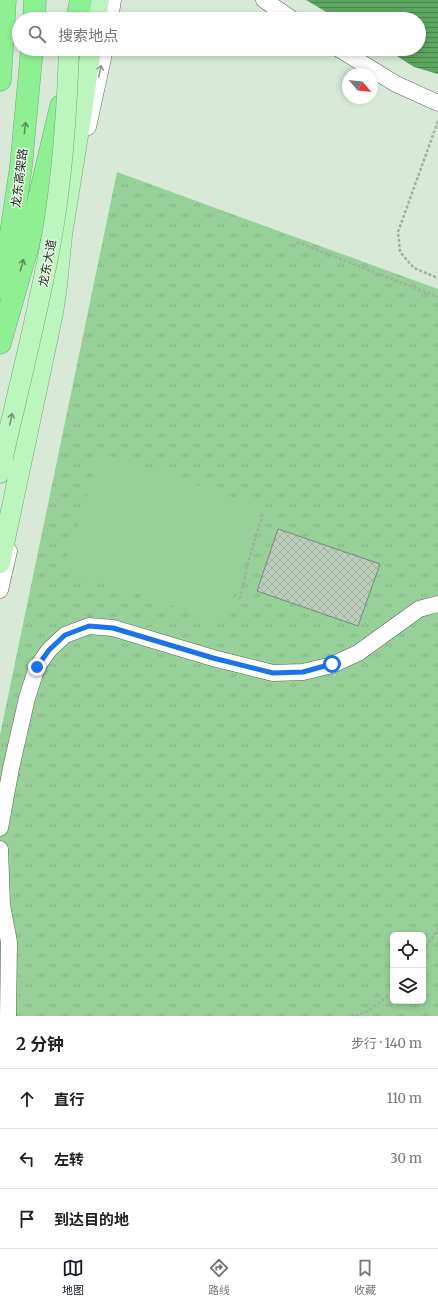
<!DOCTYPE html>
<html lang="zh">
<head>
<meta charset="utf-8">
<style>
	:root { --surface:#fff; --page:#f6f6f6; --text:#222; --muted:#767676; --line:#e0e0e0; --accent:#111827 }
	body { margin:0; font-family:Merriweather,"Noto Sans SC",serif; background:var(--page); color:var(--text) }
	.controls { position:absolute; right:12px; bottom:12px; display:grid; overflow:hidden; border-radius:6px; box-shadow:0 2px 6px #0003 }
	.controls button { width:36px; height:36px; display:grid; place-items:center; padding:0; border:0; border-bottom:1px solid var(--line); background:var(--surface); color:var(--text); font:20px sans-serif }
	.compass { position:absolute; left:342px; top:68px; width:36px; height:36px; border-radius:50%; background:var(--surface); box-shadow:0 2px 6px #0003; rotate:118deg }
	.stop { position:absolute; width:12px; height:12px; margin:-9px; border:3px solid #1a73e8; border-radius:50%; background:#fff }
	.stop.end { background:#1a73e8; border-color:#fff; box-shadow:0 1px 4px #0008 }
	.list { margin:0; padding:0; list-style:none }
	h2 { display:flex; justify-content:space-between; align-items:center; height:52px; margin:0; padding:0 16px; font-size:17px }
	h2 small { font-size:13px; font-weight:400; color:var(--muted) }
	.list li { display:grid; grid-template-columns:26px 1fr auto; gap:12px; align-items:center; box-sizing:border-box; height:60px; padding:0 16px; border-top:1px solid var(--line) }
	.list b { display:block; font-size:15px; white-space:nowrap }
	.list em { font-size:13px; font-style:normal; color:var(--muted) }
	.icon { flex:none; width:22px; height:22px; fill:none; stroke:currentColor; stroke-width:2; stroke-linecap:round; stroke-linejoin:round }
	.map { position:relative; flex:none; width:438px; height:1016px; overflow:hidden }
	.search { position:absolute; background:var(--surface); box-shadow:0 2px 6px #0003; left:12px; right:12px; top:12px; height:44px; display:flex; align-items:center; gap:10px; box-sizing:border-box; padding:0 14px; border-radius:22px; color:var(--muted); font-size:15px }
	.sheet { height:232px; background:var(--surface) }
	nav { display:flex; justify-content:space-around; align-items:center; box-sizing:border-box; height:56px; border-top:1px solid var(--line); background:var(--surface); font-size:11px; color:var(--muted) }
	nav a { display:grid; justify-items:center; gap:2px }
	nav .on { color:var(--accent) }
	.map>svg:first-child { display:block }
	.grass { fill:url(#grass-tufts); fill-rule:evenodd }
	.pitch { fill:#97d098 }
	.water { fill:url(#water-rules) }
	.building { fill:url(#building-cross-hatch); stroke:#7a8a7a }
	.lines { fill:none; stroke-linecap:round; stroke-linejoin:round }
	.minor-casing { stroke:#586758; stroke-width:17 }
	.major-casing { stroke:#6cad6f; stroke-width:21 }
	.highway-casing { stroke:#6cad6f; stroke-width:23 }
	.path { stroke:#a1b0a1; stroke-width:2.5; stroke-dasharray:3 2; stroke-linecap:butt }
	.minor { stroke:#fff; stroke-width:16 }
	.major { stroke:#bcf5be; stroke-width:20 }
	.highway { stroke:#8fef93; stroke-width:22 }
	.major-bridge-casing { stroke:#6cad6f; stroke-width:21; stroke-linecap:butt }
	.major-bridge { stroke:#bcf5be; stroke-width:20 }
	.oneway { stroke:#959895 }
	.oneway2 { stroke:#5d905f }
	.oneway3 { stroke:#749474 }
	.route { stroke:#1a73e8; stroke-width:5 }
	.labels { text-anchor:middle; dominant-baseline:central; stroke-width:3; stroke-linejoin:round; paint-order:stroke }
	.street-label { font-size:12px; fill:#2b322b; stroke:#e5f7e4 }
</style>
</head>
<body>
<div class="map">
<svg width="438" height="1016" viewBox="0 0 438 1016">
	<defs>
		<pattern id="grass-tufts" width="24" height="20" patternUnits="userSpaceOnUse"><rect width="24" height="20" fill="#97d098"/><path d="M3 7l-1-3M5 7V3M7 7l1-3M15 17l-1-3M17 17v-4M19 17l1-3" fill="none" stroke="#82b383"/></pattern>
		<pattern id="water-rules" width="6" height="5" patternUnits="userSpaceOnUse"><rect width="6" height="5" fill="#5ca560"/><path d="M0 2.5h6" fill="none" stroke="#4c874f"/></pattern>
		<pattern id="building-cross-hatch" width="8" height="8" patternUnits="userSpaceOnUse"><rect width="8" height="8" fill="#bbcdbb"/><path d="M0 0l8 8M0 8l8-8" fill="none" stroke="#a1b0a1"/></pattern>
	</defs>
	<rect width="100%" height="100%" fill="#d8ead7"/>
	<path class="grass" d="M117,172L438,289V1016H0V735ZM393,935H423V1001H393Z"/>
	<path class="pitch" d="M102,453L262,507L224,624L63,568Z"/>
	<path class="water" d="M306,0H438V74L414,67L386,49H419V19H338Z"/>
	<path class="building" d="M278,529L380,564L358,626L257,591Z"/>
	<g class="lines">
		<defs>
			<g id="minor">
				<path d="M264,0L292,19"/>
				<path d="M110,19L113,0"/>
				<path d="M339,49L396,84L438,103"/>
				<path d="M88,127L105,49"/>
				<path d="M0,590L9,551"/>
				<path d="M0,828L11,768L27,698L37,667L49,650L65,635L89,626L113,628L213,658L273,673L303,672L332,665L358,653L419,609L438,604"/>
				<path d="M0,849L2,905L9,942L8,1016"/>
			</g>
			<g id="major">
				<path d="M96,19L99,0"/>
				<path d="M0,473L3,457"/>
				<path d="M0,563L53,313L57,286L62,235L81,117L91,49"/>
			</g>
			<g id="highway">
				<path d="M34,19L35,0"/>
				<path d="M77,19L81,0"/>
				<path d="M0,80L5,0"/>
				<path d="M3,287L21,166L32,49"/>
				<path d="M0,343L28,245L61,106"/>
			</g>
		</defs>
		<use href="#minor" class="minor-casing"/>
		<use href="#major" class="major-casing"/>
		<use href="#highway" class="highway-casing"/>
		<g class="path">
			<path d="M438,121L398,232L400,252L414,268L438,278"/>
			<path d="M297,242L438,297"/>
			<path d="M240,599L249,559L263,513"/>
			<path d="M423,951L438,929"/>
			<path d="M356,1016L368,1011L393,992"/>
		</g>
		<use href="#minor" class="minor"/>
		<use href="#major" class="major"/>
		<use href="#highway" class="highway"/>
		<defs>
			<path id="major-bridge" d="M3,457C20,381 40,306 53,230C63,170 67,109 69,49"/>
		</defs>
		<use href="#major-bridge" class="major-bridge-casing"/>
		<use href="#major-bridge" class="major-bridge"/>
	</g>
	<defs><path id="oneway-shaft" d="M-6 0H5M1.5-3L5.5 0L1.5 3" fill="none" stroke-width="1.6" stroke-linecap="round" stroke-linejoin="round"/></defs>
	<use class="oneway" href="#oneway-shaft" transform="translate(100 71) rotate(-78)"/>
	<g class="oneway2">
		<use href="#oneway-shaft" transform="translate(25 128) rotate(-84)"/>
		<use href="#oneway-shaft" transform="translate(22 265) rotate(-74)"/>
	</g>
	<use class="oneway3" href="#oneway-shaft" transform="translate(11 419) rotate(-78)"/>
	<g class="lines">
		<path class="route" d="M37,667L49,650L65,635L89,626L113,628L213,658L273,673L303,672L332,664"/>
	</g>
	<g class="labels">
		<g class="street-label">
			<text transform="translate(19 178) rotate(-83)">龙东高架路</text>
			<text transform="translate(47 263) rotate(-79)">龙东大道</text>
		</g>
	</g>
</svg>
<div class="controls">
<button><svg class="icon" aria-label="locate" viewBox="0 0 24 24"><circle cx="12" cy="12" r="6"/><path d="M12 2v4M12 18v4M2 12h4M18 12h4"/></svg></button>
<button><svg class="icon" aria-label="layers" viewBox="0 0 24 24"><path d="M12 4l9 5-9 5-9-5zM3 14l9 5 9-5"/></svg></button>
</div>
<svg class="compass" viewBox="-18 -18 36 36"><path d="M0-13l5 13h-10z" fill="#e53935"/><path d="M0 13l5-13h-10z" fill="#767676"/></svg>
<div class="stop" style="left:332px;top:664px"></div>
<div class="stop end" style="left:37px;top:667px"></div>
<div class="search"><svg class="icon" aria-label="search" viewBox="0 0 24 24"><circle cx="10" cy="10" r="6"/><path d="M15 15l6 6"/></svg>搜索地点</div>
</div>
<section class="sheet">
<h2>2 分钟<small>步行 · 140 m</small></h2>
<ul class="list">
<li><svg class="icon" aria-label="ahead" viewBox="0 0 24 24"><path d="M12 20V5M6 11l6-6 6 6"/></svg><div><b>直行</b></div><em>110 m</em></li>
<li><svg class="icon" aria-label="left" viewBox="0 0 24 24"><path d="M17 20v-9H6M10 6l-5 5 5 5"/></svg><div><b>左转</b></div><em>30 m</em></li>
<li><svg class="icon" aria-label="arrive" viewBox="0 0 24 24"><path d="M6 21V4h12l-3 4 3 4H6"/></svg><div><b>到达目的地</b></div></li>
</ul>
</section>
<nav>
<a class="on"><svg class="icon" aria-label="map" viewBox="0 0 24 24"><path d="M3 6l6-2 6 2 6-2v14l-6 2-6-2-6 2zM9 4v14M15 6v14"/></svg>地图</a>
<a><svg class="icon" aria-label="directions" viewBox="0 0 24 24"><path d="M12 3l9 9-9 9-9-9zM9 14v-3h6M13 9l2 2-2 2"/></svg>路线</a>
<a><svg class="icon" aria-label="saved" viewBox="0 0 24 24"><path d="M7 4h10v16l-5-4-5 4z"/></svg>收藏</a>
</nav>
</body>
</html>
